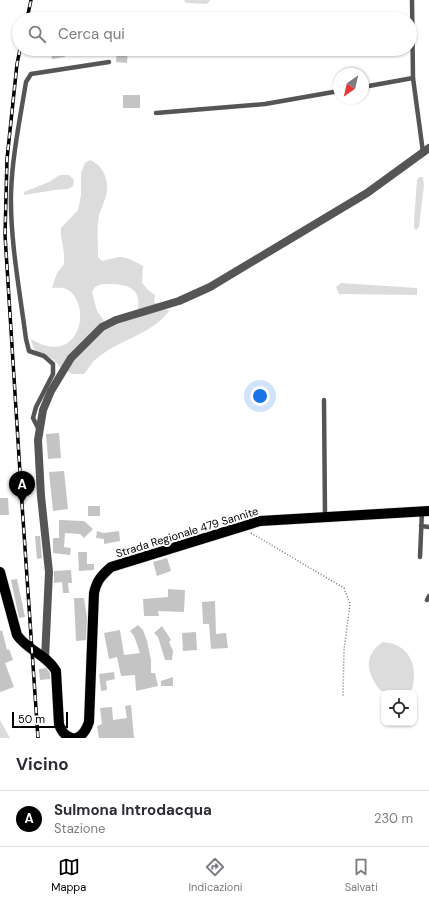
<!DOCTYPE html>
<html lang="it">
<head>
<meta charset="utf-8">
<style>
	:root { --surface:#fff; --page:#f2f2f3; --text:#2b2b33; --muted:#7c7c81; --line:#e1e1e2; --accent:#000 }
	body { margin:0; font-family:"DM Sans",sans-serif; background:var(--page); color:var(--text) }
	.controls { position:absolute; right:12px; bottom:12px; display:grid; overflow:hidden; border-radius:8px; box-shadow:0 1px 3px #0004 }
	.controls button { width:36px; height:36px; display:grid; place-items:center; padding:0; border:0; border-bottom:1px solid var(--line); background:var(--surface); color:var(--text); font:20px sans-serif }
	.compass { position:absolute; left:333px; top:68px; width:36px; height:36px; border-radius:50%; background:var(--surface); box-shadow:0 1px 3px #0004; rotate:214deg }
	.scale { position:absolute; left:12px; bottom:10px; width:56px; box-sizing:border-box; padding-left:4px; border:2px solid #000; border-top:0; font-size:11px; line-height:14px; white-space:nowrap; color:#000; -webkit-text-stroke:3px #fff; paint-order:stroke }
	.you { position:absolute; left:260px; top:396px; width:14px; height:14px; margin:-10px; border:3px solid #fff; border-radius:50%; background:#1a73e8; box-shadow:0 0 0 6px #1a73e833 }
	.badge { display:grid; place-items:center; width:26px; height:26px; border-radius:50%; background:var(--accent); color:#fff; font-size:13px; font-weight:700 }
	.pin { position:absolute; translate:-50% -33px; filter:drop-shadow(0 1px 2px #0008) }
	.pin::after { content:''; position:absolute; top:21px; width:14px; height:12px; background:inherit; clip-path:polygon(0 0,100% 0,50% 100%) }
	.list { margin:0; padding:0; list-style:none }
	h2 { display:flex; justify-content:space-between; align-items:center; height:52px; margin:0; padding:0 16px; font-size:17px }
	h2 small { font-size:13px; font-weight:400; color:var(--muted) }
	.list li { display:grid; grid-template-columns:26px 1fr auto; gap:12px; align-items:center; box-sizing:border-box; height:56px; padding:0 16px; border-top:1px solid var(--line) }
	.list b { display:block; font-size:15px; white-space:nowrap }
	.list p { margin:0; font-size:13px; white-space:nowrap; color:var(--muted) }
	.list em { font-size:13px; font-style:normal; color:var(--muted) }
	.icon { flex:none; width:22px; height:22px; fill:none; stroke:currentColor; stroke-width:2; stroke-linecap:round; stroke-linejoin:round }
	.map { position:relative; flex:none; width:429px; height:738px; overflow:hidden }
	.search { position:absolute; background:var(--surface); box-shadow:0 1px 3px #0004; left:12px; right:12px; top:12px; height:44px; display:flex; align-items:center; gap:10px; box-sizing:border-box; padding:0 14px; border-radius:22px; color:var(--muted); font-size:15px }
	.sheet { height:108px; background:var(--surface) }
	nav { display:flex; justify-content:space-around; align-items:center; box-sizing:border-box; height:56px; border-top:1px solid var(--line); background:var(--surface); font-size:11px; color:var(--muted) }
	nav a { display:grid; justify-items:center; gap:2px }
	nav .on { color:var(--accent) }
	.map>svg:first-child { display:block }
	.green { fill:#dcdcdc; fill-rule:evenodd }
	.building { fill:#c4c4c4 }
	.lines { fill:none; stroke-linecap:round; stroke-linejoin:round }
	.primary-casing { stroke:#dbdbdb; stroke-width:11 }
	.path { stroke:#777; stroke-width:1.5; stroke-dasharray:1 2; stroke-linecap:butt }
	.service { stroke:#555; stroke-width:4.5 }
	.minor { stroke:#555; stroke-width:8 }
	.primary { stroke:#000; stroke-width:10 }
	.rail-casing { stroke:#000; stroke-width:3.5 }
	.rail { stroke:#fff; stroke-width:2; stroke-dasharray:6; stroke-linecap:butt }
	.labels { text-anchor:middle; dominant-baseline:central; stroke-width:4; stroke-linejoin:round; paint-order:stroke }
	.street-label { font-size:11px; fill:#000; stroke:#fff }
</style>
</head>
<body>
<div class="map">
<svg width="429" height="738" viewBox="0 0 429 738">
	<rect width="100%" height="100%" fill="#fff"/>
	<g class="green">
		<path d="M184,0H210L207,4L186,3Z"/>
		<path d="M90,160C102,165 108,177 107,190C106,201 98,212 98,223C97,234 98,246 98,257L102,261C107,260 116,257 121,257C129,258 136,262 143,266L142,283L148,290L155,295L154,302L169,311C151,335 118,340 96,359C91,363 88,370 84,374H72L60,367L53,359L36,351L33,347L31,339C79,369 93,305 68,290C64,287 57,288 52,288L57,273L64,264V253L61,236V228L78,210L81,195V173L85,163ZM102,284C114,284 135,283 138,298C139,302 138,307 138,311L105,322L97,311L92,292L95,287Z"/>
		<path d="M60,175H69L74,180L73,186L68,189L55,190L24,195V192L49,182Z"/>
		<path d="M419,177H423L424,185L419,227L416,230L414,228V221L417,180Z"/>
		<path d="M341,283L417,288V295L339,294L336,287Z"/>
		<path d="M383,642C411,644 419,668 411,693L381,691C367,676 362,655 383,642Z"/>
		<path d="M0,720L10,738H0Z"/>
	</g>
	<g class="building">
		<path d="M50,49H64L65,57L52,59Z"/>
		<path d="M117,49H128L127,63L116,62Z"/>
		<rect x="123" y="95" width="17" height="13"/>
		<path d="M59,433L61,458L48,459L46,434Z"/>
		<path d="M64,471L68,509L53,511L49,472Z"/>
		<path d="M0,498H8L9,515H0Z"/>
		<rect x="88" y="506" width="12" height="10"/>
		<path d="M59,520L84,521L93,529L84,538L80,534L65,533L64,547L71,548L70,555L53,553V538H59Z"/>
		<path d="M97,531L103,533L119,531L120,541L104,544V539L96,538Z"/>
		<path d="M35,536H40L42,558L37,559Z"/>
		<path d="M78,552H87V564H94V570L79,571Z"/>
		<path d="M167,558L171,571L157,576L153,562Z"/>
		<path d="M71,570L72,583H68L69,593H63L62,582L54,583V571Z"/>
		<path d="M17,579L25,617L19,618L11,580Z"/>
		<path d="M168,589L185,590L184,612L158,611L159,616H144L143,599L168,597Z"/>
		<path d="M74,598H84L87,617L86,640L76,641Z"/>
		<path d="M215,601L216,634L226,633L228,648L211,649L209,624H203L202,602Z"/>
		<path d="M138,625L143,630L147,641L151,660V673H155L158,686L136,691L135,675L121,676L117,657L109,659L104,633L120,630L124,655L140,653L134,636L130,631Z"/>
		<path d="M162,626L171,640L169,642L173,651L172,660H165L158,637L154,633Z"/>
		<path d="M2,630L7,650L9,649L13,660L5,663L14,687L0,692V631Z"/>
		<path d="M196,632L197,650L183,651L182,633Z"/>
		<path d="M46,668L50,673V679L40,680L39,669Z"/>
		<path d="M114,672L115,679L106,681L107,690L101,691L99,674Z"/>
		<path d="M173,677V686H161V681Z"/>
		<path d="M131,705L134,738H99L97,726L102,724L100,708L112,707L113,720L127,718L125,706Z"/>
	</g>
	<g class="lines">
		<defs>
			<g id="primary">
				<path d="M0,572L17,635C27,650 47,655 56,671L59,724C61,731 65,736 72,738"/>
				<path d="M76,738C83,736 87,728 89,722L94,593C97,580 101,576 111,567L260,521L429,511"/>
			</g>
		</defs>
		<use href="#primary" class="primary-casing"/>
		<path class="path" d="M251,533L344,588L350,604L344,650L343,696"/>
		<g class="service">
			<path d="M412,0L413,78L423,152"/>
			<path d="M363,87L413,78"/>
			<path d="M156,113L265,104L339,91"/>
			<path d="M324,400L325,517"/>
			<path d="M39,430L33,418L36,407L53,374V364L44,356L29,351L26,339C20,293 10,240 11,194C12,157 20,119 26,82L31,74L109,62"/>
			<path d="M421,526L429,527"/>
			<path d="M420,557L422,511"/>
			<path d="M427,600L429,596"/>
		</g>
		<path class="minor" d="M45,659L49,572L41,496L38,440L43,410L51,391L71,358L102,327L116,320L179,301L210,287L367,193L429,148"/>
		<use href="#primary" class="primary"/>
		<defs>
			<g id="rail">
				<path d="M27,19L31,0"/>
				<path d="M20,49L17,64L7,159L5,235L22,504L38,738"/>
			</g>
		</defs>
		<use href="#rail" class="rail-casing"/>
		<use href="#rail" class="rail"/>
	</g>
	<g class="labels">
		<g class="street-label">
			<text transform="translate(187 532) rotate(-17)">Strada Regionale 479 Sannite</text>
		</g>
	</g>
</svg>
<div class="controls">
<button><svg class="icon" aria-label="locate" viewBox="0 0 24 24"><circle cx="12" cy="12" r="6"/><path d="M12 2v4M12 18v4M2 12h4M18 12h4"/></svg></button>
</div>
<svg class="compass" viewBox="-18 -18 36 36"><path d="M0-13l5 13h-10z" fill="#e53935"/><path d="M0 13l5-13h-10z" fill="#7c7c81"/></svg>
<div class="scale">50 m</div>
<div class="you"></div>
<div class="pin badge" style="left:22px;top:504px">A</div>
<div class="search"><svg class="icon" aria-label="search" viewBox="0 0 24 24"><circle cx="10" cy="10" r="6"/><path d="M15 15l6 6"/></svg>Cerca qui</div>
</div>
<section class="sheet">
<h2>Vicino<small></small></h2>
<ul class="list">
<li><span class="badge">A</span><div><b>Sulmona Introdacqua</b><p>Stazione</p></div><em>230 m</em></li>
</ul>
</section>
<nav>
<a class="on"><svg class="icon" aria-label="map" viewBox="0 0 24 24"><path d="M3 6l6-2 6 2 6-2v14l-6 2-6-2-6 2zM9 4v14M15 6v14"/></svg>Mappa</a>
<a><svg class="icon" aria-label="directions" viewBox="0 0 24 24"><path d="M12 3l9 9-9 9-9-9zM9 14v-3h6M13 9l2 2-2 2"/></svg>Indicazioni</a>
<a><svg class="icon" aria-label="saved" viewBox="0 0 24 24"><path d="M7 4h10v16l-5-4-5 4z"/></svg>Salvati</a>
</nav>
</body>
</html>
